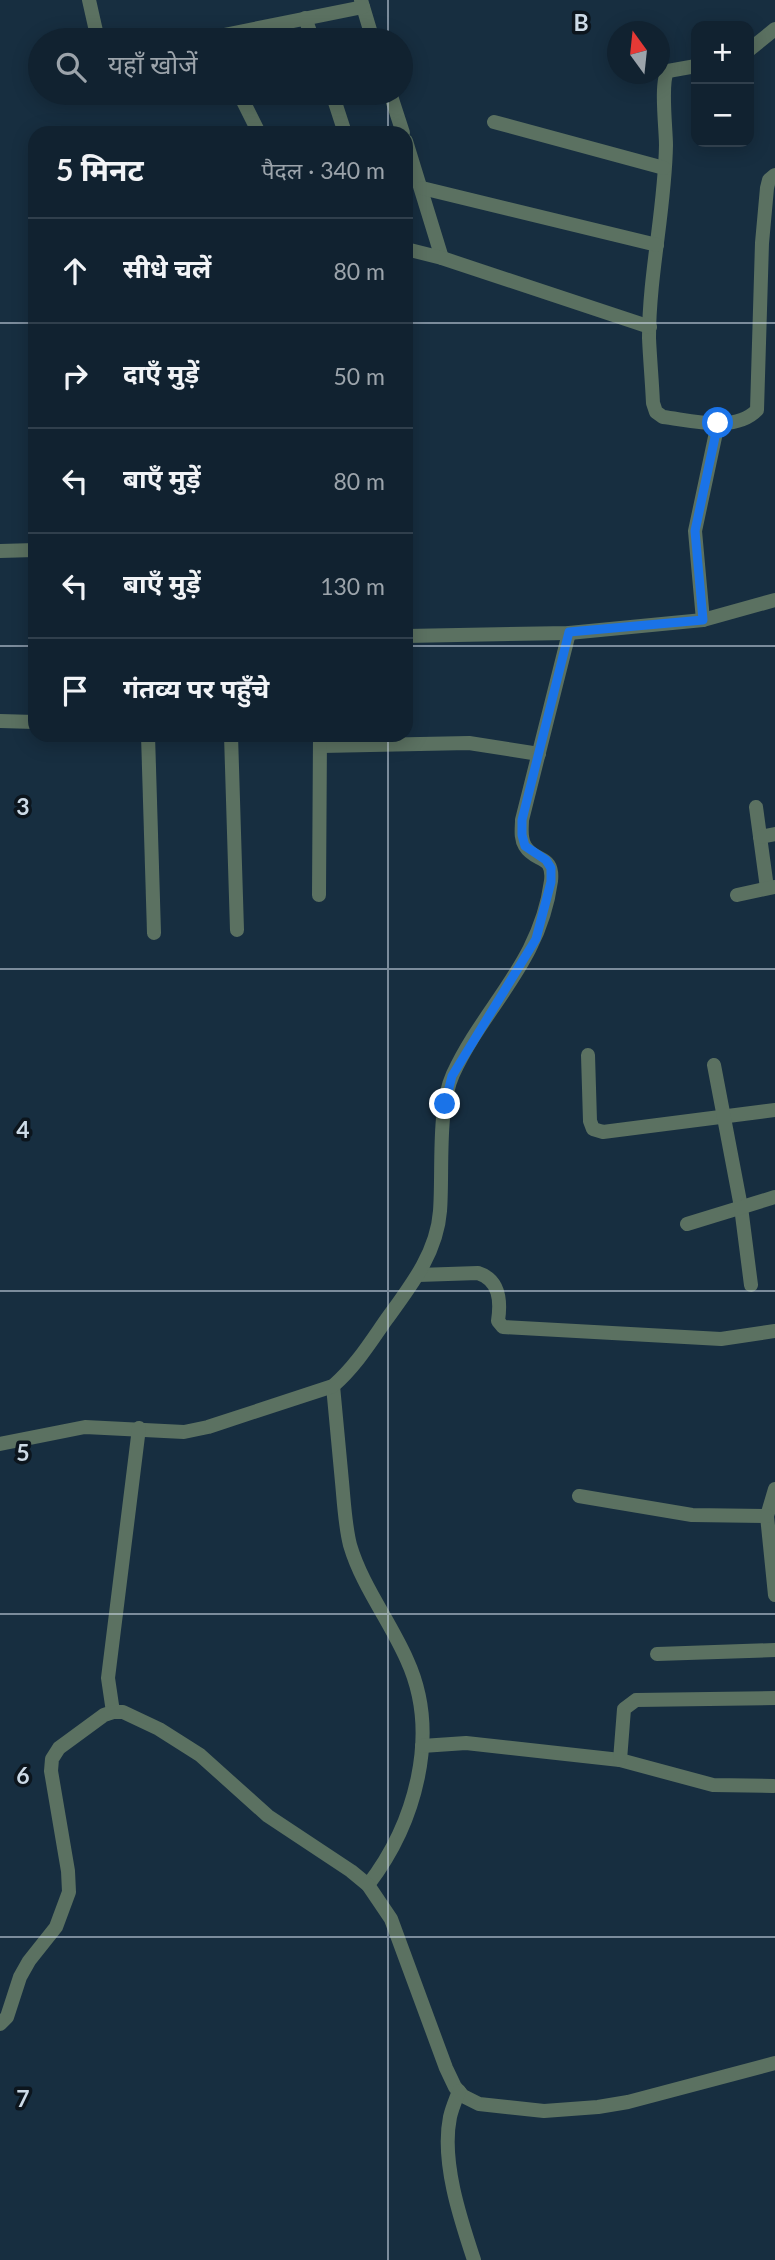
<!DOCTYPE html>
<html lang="hi">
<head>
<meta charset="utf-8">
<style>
	:root { --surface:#112230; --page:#1e2f3c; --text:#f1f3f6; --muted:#9ca4ab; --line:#303f4c }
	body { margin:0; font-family:Lato,"Noto Sans Devanagari",sans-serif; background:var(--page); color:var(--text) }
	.controls { position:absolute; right:21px; top:21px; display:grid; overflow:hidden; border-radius:14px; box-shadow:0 4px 18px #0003 }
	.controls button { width:63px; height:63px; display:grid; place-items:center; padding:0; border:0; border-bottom:2px solid var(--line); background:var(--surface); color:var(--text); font:35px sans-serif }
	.compass { position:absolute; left:607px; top:21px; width:63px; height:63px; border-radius:50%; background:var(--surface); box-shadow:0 4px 18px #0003; rotate:345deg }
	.stop { position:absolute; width:21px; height:21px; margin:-16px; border:5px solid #1a73e8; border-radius:50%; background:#fff }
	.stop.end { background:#1a73e8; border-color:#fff; box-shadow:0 2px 7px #0008 }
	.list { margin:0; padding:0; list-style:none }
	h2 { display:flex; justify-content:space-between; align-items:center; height:91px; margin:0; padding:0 28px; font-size:30px }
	h2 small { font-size:23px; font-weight:400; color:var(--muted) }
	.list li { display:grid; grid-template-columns:46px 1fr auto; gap:21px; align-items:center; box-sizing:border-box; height:105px; padding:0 28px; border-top:2px solid var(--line) }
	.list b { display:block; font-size:26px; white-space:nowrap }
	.list em { font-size:23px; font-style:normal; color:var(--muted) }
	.icon { flex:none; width:38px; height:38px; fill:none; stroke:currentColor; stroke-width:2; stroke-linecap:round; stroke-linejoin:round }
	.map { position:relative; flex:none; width:775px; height:2260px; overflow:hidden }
	.search { position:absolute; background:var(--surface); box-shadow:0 4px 18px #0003; left:28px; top:28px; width:385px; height:77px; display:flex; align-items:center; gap:18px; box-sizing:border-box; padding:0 24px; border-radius:38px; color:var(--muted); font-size:26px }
	.panel { position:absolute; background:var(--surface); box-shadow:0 4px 18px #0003; left:28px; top:126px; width:385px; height:616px; border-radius:21px }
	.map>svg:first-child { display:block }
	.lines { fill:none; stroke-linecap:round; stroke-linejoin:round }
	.minor { stroke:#5b7161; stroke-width:14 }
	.route { stroke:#1a73e8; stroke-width:9 }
	.grid { fill:none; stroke:#cddbe7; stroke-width:2; stroke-opacity:0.55 }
	.grid-label { font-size:23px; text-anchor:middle; font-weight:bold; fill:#cddbe7; stroke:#0c151d; stroke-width:7; stroke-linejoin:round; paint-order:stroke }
</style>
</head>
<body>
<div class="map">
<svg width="775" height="2260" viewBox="0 0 775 2260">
	<rect width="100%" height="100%" fill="#172e40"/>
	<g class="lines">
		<g class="minor">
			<path d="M89,0L98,40"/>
			<path d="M361,0L373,40"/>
			<path d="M305,18L313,40"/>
			<path d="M184,40L214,37L363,7"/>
			<path d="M749,50L775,29"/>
			<path d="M696,66L668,71C660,81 666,129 666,145C665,209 649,274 649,338C650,360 652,381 653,403L656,412L663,417C690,420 735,433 757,410L762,243L767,188L769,180L775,175"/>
			<path d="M239,93L259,133"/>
			<path d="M332,93L345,133"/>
			<path d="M390,93L403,133"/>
			<path d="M494,122L664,168"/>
			<path d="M406,141L442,258"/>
			<path d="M422,188L657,245"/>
			<path d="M406,249L442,258L650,327"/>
			<path d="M0,551L35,550"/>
			<path d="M703,620L695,531L718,423"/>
			<path d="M406,636L569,633L703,620L775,600"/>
			<path d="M0,721L35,722"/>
			<path d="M148,735L154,933"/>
			<path d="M231,735L237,930"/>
			<path d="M322,746L469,743L539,754"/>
			<path d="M756,807L767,888"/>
			<path d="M760,837L775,834"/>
			<path d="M319,895L320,735"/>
			<path d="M737,895L774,887"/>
			<path d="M588,1055L590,1121L593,1129L603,1132L775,1110"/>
			<path d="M714,1065L741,1207L751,1285"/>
			<path d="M687,1224L775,1197"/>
			<path d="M418,1275L478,1273C500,1280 501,1301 498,1321L503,1327L721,1339L775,1331"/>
			<path d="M333,1386C336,1418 339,1450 342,1482C344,1503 345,1525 350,1545C362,1586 390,1621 407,1660C441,1734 415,1824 368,1885"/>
			<path d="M0,1444L85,1427L184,1432L208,1427L333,1386C355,1367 370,1343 386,1320C410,1287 437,1253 440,1211C443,1172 437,1109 453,1074C485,1005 540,963 551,881C554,854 535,863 525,846C520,838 522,828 522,820L569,633"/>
			<path d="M775,1489L767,1516L775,1595"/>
			<path d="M579,1496L692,1515L767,1516"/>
			<path d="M657,1654L775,1650"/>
			<path d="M113,1712L108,1678L139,1428"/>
			<path d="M422,1746L466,1743L620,1760L713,1785L773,1786"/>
			<path d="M620,1760L624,1709L636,1700L775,1698"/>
			<path d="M0,2024L7,2017L20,1977L29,1961L56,1927L69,1892L68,1871L51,1771L52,1759L59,1748L104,1715L113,1712H123L159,1729L200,1755L268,1816L351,1871L368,1885L391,1919L446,2068L455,2087L463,2096L479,2104L544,2111L598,2107L628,2102L775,2063"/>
			<path d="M459,2091C456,2099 452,2108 450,2117C441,2161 460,2218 474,2260"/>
		</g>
	</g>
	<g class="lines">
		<path class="route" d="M445,1104L452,1076L536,939L551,882V868L546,860L525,846L522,835V820L569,632L703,620L695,531L718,423"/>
	</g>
	<path class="grid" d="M388,0V40M388,93V133M0,323H35M406,323H775M0,646H35M406,646H775M388,735V2260M0,969H775M0,1291H775M0,1614H775M0,1937H775"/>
	<g class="grid-label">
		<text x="581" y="31">B</text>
		<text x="23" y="815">3</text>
		<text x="23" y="1138">4</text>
		<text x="23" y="1461">5</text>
		<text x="23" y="1784">6</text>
		<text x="23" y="2107">7</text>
	</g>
</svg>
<div class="controls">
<button>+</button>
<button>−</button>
</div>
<svg class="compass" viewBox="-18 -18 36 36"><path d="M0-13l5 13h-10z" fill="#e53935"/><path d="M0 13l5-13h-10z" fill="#9ca4ab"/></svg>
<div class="stop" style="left:718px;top:423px"></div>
<div class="stop end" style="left:445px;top:1104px"></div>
<div class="search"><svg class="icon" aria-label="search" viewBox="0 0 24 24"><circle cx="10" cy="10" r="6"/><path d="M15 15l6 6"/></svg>यहाँ खोजें</div>
<section class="panel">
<h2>5 मिनट<small>पैदल · 340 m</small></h2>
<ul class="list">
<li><svg class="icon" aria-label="ahead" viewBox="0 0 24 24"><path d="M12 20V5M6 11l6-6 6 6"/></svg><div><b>सीधे चलें</b></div><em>80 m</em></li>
<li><svg class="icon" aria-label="right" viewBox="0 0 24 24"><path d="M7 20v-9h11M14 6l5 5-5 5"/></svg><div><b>दाएँ मुड़ें</b></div><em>50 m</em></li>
<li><svg class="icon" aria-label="left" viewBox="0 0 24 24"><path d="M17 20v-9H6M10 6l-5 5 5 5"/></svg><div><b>बाएँ मुड़ें</b></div><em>80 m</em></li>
<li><svg class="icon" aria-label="left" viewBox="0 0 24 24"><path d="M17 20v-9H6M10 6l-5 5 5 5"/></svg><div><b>बाएँ मुड़ें</b></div><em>130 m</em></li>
<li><svg class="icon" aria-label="arrive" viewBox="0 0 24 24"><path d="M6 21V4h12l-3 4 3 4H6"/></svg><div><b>गंतव्य पर पहुँचे</b></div></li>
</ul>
</section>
</div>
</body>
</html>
